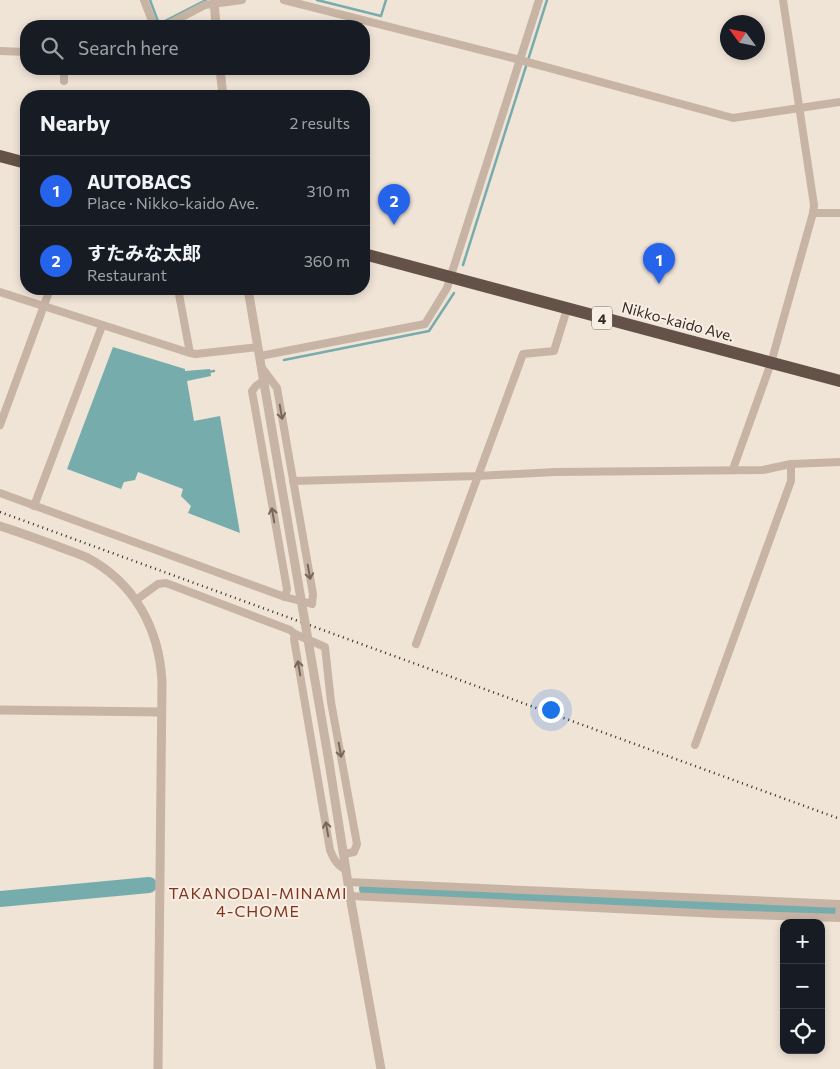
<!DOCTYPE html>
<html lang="en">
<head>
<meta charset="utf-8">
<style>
	:root { --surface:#171b24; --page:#20242c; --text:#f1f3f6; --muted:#9ea1a6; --line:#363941; --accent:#2563eb }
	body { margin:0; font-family:Commissioner,"Noto Sans JP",sans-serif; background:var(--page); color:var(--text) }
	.controls { position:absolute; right:15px; bottom:15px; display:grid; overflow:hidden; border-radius:10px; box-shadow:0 2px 8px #0003 }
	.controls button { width:45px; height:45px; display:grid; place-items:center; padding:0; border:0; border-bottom:1px solid var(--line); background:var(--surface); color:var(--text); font:25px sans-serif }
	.compass { position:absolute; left:720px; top:15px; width:45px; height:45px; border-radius:50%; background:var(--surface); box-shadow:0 2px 8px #0003; rotate:303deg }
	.you { position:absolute; left:550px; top:709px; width:18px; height:18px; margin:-12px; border:4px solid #fff; border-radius:50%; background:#1a73e8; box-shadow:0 0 0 8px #1a73e833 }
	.badge { display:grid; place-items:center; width:32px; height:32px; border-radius:50%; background:var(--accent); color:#fff; font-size:16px; font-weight:700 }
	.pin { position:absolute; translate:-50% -41px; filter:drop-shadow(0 1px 2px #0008) }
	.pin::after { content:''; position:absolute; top:26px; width:18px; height:15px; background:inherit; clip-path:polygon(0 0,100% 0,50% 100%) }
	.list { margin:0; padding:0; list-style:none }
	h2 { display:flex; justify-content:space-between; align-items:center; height:65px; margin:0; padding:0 20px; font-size:21px }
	h2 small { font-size:16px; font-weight:400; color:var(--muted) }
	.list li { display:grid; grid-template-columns:32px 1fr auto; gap:15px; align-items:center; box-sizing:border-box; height:70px; padding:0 20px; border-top:1px solid var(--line) }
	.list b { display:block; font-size:19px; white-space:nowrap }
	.list p { margin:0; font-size:16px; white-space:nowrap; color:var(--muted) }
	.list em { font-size:16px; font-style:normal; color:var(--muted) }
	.icon { flex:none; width:28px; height:28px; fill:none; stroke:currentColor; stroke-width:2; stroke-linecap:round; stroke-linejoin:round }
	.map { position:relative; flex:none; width:840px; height:1069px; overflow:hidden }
	.search { position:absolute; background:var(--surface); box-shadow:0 2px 8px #0003; left:20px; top:20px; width:350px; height:55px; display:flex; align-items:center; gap:12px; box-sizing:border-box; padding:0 18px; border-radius:20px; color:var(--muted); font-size:19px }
	.panel { position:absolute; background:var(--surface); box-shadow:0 2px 8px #0003; left:20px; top:90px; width:350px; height:205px; border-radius:20px }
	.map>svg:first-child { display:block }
	.water { fill:#77acad }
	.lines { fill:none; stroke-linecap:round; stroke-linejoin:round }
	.stream { stroke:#77acad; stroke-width:2.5 }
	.river { stroke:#77acad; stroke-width:16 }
	.minor { stroke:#c8b4a4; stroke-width:8 }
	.tertiary { stroke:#c8b4a4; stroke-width:9 }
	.trunk { stroke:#645249; stroke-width:12 }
	.rail { stroke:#332a25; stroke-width:2.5; stroke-dasharray:1 4; stroke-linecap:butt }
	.tertiary-bridge { stroke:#c8b4a4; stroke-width:9 }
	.oneway { stroke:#76685e }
	.labels { text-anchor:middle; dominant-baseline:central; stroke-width:4; stroke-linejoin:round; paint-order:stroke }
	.shield { fill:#f9eee3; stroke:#6e655e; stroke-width:1 }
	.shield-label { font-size:14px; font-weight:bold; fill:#332a25 }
	.street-label { font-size:15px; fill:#332a25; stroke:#f9eee3 }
	.neighbourhood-label { font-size:16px; letter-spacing:1px; fill:#81351f; stroke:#f9eee3 }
</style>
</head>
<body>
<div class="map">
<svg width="840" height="1069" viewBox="0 0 840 1069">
	<rect width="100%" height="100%" fill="#f0e4d7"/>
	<path class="water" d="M113,347L185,369V371L210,369L211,376L187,381L194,421L220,416L240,533L188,513L191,506L181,496L183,489L138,472L135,480L124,482L121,489L67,469Z"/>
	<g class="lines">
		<g class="stream">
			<path d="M150,0L159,24L206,0"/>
			<path d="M317,0L381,16L386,0"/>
			<path d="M463,265L547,0"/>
			<path d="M284,360L429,331L454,293"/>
			<path d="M207,372L214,371"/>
		</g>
		<g class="river">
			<path d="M367,889L840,911"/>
			<path d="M0,899L149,885"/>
		</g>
		<g class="minor">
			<path d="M144,0L154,26"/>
			<path d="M284,0L520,60L733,118L840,102"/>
			<path d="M165,26L205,5L242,0"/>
			<path d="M0,51L26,52"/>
			<path d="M64,81V69"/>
			<path d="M813,213H840"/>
			<path d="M0,292L190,353L178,289"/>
			<path d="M190,353L196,354L258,347"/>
			<path d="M260,356L425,324L447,288L539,0"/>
			<path d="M263,381L256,386L252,391L287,589L285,597"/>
			<path d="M0,425L50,289"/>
			<path d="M733,469L771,363L813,213L814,205L783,0"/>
			<path d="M293,481L477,476L555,472L763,470L791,464L840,462"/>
			<path d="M0,493L285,597L312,604L313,594L277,388L262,368"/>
			<path d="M34,506L102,326"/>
			<path d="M136,600L158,584L166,583L290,630L295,634"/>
			<path d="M416,644L523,354L554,351L567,309"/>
			<path d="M695,745L791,481V464"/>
			<path d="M344,854L354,852L357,844L331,702L325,647L295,634L294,639L330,850C334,860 337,865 346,870"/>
			<path d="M348,882L840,904L839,918"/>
			<path d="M350,896L718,914L840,918"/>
		</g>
		<g class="tertiary">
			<path d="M214,0L216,26"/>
			<path d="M220,69L223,96"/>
			<path d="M248,289L280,477"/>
			<path d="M0,526C19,532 38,539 57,546C67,550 77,553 86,557C134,582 159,628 162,681L158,1069"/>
			<path d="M0,710L161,712"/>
			<path d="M329,762L350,896L381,1069"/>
		</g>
		<g class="trunk">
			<path d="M0,156L26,163"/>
			<path d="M364,254L840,381"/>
		</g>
		<path class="rail" d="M0,512L840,819"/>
		<path class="tertiary-bridge" d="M280,477L329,762"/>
	</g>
	<defs><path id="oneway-shaft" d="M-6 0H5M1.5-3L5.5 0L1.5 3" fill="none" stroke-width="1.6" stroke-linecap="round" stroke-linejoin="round" transform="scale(1.25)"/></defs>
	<g class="oneway">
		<use href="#oneway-shaft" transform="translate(281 412) rotate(80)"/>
		<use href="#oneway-shaft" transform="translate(273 515) rotate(-100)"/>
		<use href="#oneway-shaft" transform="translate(309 572) rotate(80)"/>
		<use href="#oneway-shaft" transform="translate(299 668) rotate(-100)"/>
		<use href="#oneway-shaft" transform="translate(340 750) rotate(80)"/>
		<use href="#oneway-shaft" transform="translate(327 829) rotate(-100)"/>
	</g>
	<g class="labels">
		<rect class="shield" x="592" y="306.5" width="20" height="23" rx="4"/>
		<g class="shield-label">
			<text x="602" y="318">4</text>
		</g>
		<g class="street-label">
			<text transform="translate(678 321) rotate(15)">Nikko-kaido Ave.</text>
		</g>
		<g class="neighbourhood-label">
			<text x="258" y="892">TAKANODAI-MINAMI<tspan x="258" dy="18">4-CHOME</tspan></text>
		</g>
	</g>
</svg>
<div class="controls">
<button>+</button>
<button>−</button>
<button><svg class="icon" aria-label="locate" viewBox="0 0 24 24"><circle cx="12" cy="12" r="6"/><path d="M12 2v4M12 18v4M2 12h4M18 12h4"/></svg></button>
</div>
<svg class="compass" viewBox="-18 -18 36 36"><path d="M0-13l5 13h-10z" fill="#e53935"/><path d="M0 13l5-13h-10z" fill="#9ea1a6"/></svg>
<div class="you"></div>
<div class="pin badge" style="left:659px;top:284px">1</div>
<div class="pin badge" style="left:394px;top:225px">2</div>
<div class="search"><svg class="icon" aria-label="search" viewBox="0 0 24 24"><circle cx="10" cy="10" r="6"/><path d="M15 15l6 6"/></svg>Search here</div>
<section class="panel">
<h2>Nearby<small>2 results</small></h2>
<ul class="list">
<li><span class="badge">1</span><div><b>AUTOBACS</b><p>Place · Nikko-kaido Ave.</p></div><em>310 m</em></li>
<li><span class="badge">2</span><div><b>すたみな太郎</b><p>Restaurant</p></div><em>360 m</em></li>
</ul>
</section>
</div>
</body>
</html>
